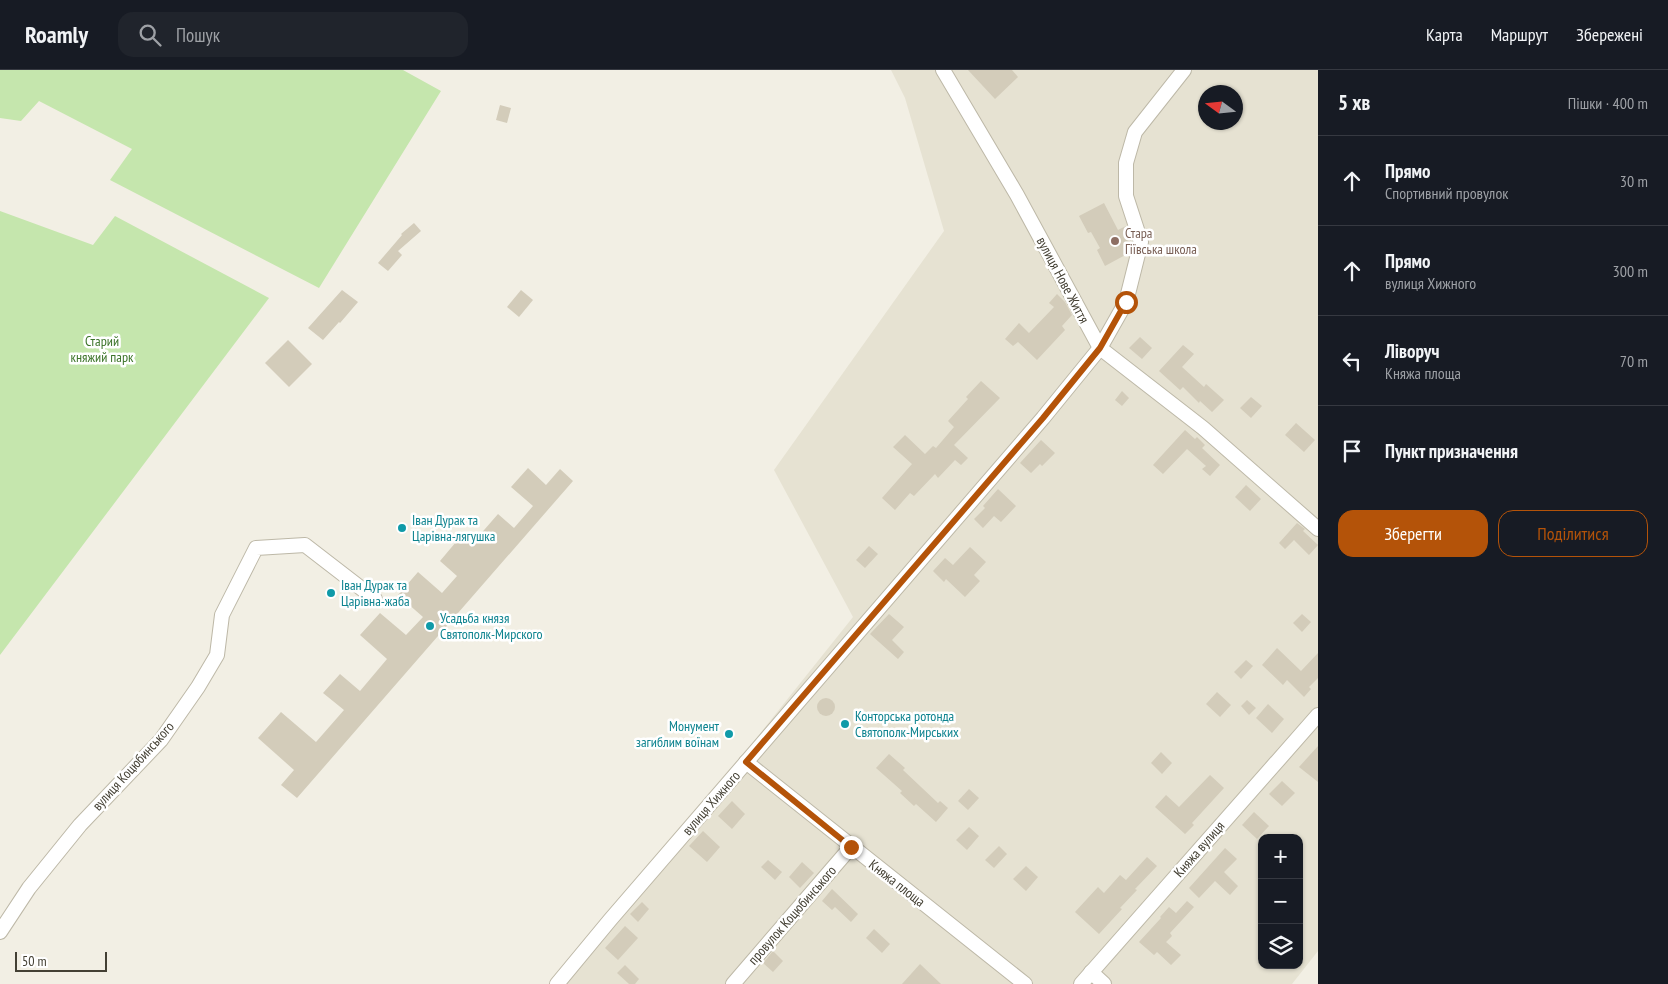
<!DOCTYPE html>
<html lang="uk">
<head>
<meta charset="utf-8">
<style>
	:root { --surface:#171b24; --page:#20242c; --text:#f1f3f6; --muted:#9ea1a6; --line:#363941; --accent:#b45309 }
	body { margin:0; font-family:"PT Sans Narrow",sans-serif; background:var(--page); color:var(--text) }
	.controls { position:absolute; right:15px; bottom:15px; display:grid; overflow:hidden; border-radius:10px; box-shadow:0 1px 4px #0004 }
	.controls button { width:45px; height:45px; display:grid; place-items:center; padding:0; border:0; border-bottom:1px solid var(--line); background:var(--surface); color:var(--text); font:25px sans-serif }
	.compass { position:absolute; left:1198px; top:15px; width:45px; height:45px; border-radius:50%; background:var(--surface); box-shadow:0 1px 4px #0004; rotate:285deg }
	.scale { position:absolute; left:15px; bottom:12px; width:92px; box-sizing:border-box; padding-left:5px; border:2px solid #444034; border-top:0; font-size:14px; line-height:18px; white-space:nowrap; color:#444034; -webkit-text-stroke:4px #fff; paint-order:stroke }
	.stop { position:absolute; width:15px; height:15px; margin:-11px; border:4px solid #b45309; border-radius:50%; background:#fff }
	.stop.end { background:#b45309; border-color:#fff; box-shadow:0 1px 5px #0008 }
	.list { margin:0; padding:0; list-style:none }
	h2 { display:flex; justify-content:space-between; align-items:center; height:65px; margin:0; padding:0 20px; font-size:21px }
	h2 small { font-size:16px; font-weight:400; color:var(--muted) }
	.list li { display:grid; grid-template-columns:32px 1fr auto; gap:15px; align-items:center; box-sizing:border-box; height:90px; padding:0 20px; border-top:1px solid var(--line) }
	.list b { display:block; font-size:19px; white-space:nowrap }
	.list p { margin:0; font-size:16px; white-space:nowrap; color:var(--muted) }
	.list em { font-size:16px; font-style:normal; color:var(--muted) }
	.actions { display:flex; gap:10px; padding:15px 20px }
	.actions a { flex:1; padding:11px 0; border:1px solid var(--accent); border-radius:15px; text-align:center; font-size:18px; color:var(--accent) }
	.actions .main { background:var(--accent); color:#fff }
	.icon { flex:none; width:28px; height:28px; fill:none; stroke:currentColor; stroke-width:2; stroke-linecap:round; stroke-linejoin:round }
	.map { position:relative; flex:none; width:1318px; height:914px; overflow:hidden }
	header { display:flex; align-items:center; gap:30px; box-sizing:border-box; height:70px; padding:0 25px; background:var(--surface); border-bottom:1px solid var(--line) }
	header strong { font-size:24px }
	nav { display:flex; gap:28px; margin-inline-start:auto; font-size:18px }
	.search { width:350px; height:45px; background:var(--page); display:flex; align-items:center; gap:12px; box-sizing:border-box; padding:0 18px; border-radius:15px; color:var(--muted); font-size:19px }
	main { display:flex }
	aside { flex:1; background:var(--surface) }
	.map>svg:first-child { display:block }
	.residential { fill:#e6e2d2; fill-rule:evenodd }
	.green { fill:#c5e6ad }
	.building { fill:#d3ccba }
	.lines { fill:none; stroke-linecap:round; stroke-linejoin:round }
	.minor-casing { stroke:#bdb8a7; stroke-width:16 }
	.minor { stroke:#fff; stroke-width:14 }
	.route { stroke:#b45309; stroke-width:6 }
	.education-dot { fill:#8d6e63; stroke:#fff; stroke-width:2 }
	.culture-dot { fill:#0f9aa8; stroke:#fff; stroke-width:2 }
	.labels { text-anchor:middle; dominant-baseline:central; stroke-width:5; stroke-linejoin:round; paint-order:stroke }
	.education-label { font-size:14px; fill:#785e54; stroke:#fff; text-anchor:start }
	.street-label { font-size:14px; fill:#444034; stroke:#fff }
	.park-label { font-size:14px; fill:#3c7429; stroke:#fff }
	.culture-label { font-size:14px; fill:#0d838f; stroke:#fff; text-anchor:start }
</style>
</head>
<body>
<header>
<strong>Roamly</strong>
<div class="search"><svg class="icon" aria-label="search" viewBox="0 0 24 24"><circle cx="10" cy="10" r="6"/><path d="M15 15l6 6"/></svg>Пошук</div>
<nav><a>Карта</a><a>Маршрут</a><a>Збережені</a></nav>
</header>
<main>
<div class="map">
<svg width="1318" height="914" viewBox="0 0 1318 914">
	<rect width="100%" height="100%" fill="#f2efe4"/>
	<path class="residential" d="M891,0H1318V881L1292,914H560L853,547L774,400L944,161L905,28ZM1206,22H1236V52H1206ZM1262,768H1299V895H1262Z"/>
	<g class="green">
		<path d="M0,0H403L441,21L319,218L110,110L132,79L39,31L21,51L0,48Z"/>
		<path d="M0,141L93,175L115,146L269,228L0,585Z"/>
	</g>
	<g class="building">
		<path d="M968,0H1012L1018,7L995,29Z"/>
		<path d="M500,35L511,38L507,53L496,50Z"/>
		<path d="M1104,133L1118,160L1126,156L1132,172L1129,183L1105,196L1097,180L1100,178L1091,162L1088,163L1079,146Z"/>
		<path d="M414,153L421,161L398,181L402,185L388,201L378,193L402,165L401,164Z"/>
		<path d="M342,220L358,232L340,253L339,252L323,270L308,258Z"/>
		<path d="M521,220L533,230L519,247L507,237Z"/>
		<path d="M1057,224L1065,232L1072,245L1062,256L1065,260L1037,290L1018,272L1013,276L1005,269L1019,253L1029,263L1054,237L1049,233Z"/>
		<path d="M1140,267L1152,278L1142,289L1129,278Z"/>
		<path d="M288,270L312,294L289,317L265,293Z"/>
		<path d="M1183,275L1194,284L1182,297L1204,317L1206,314L1224,330L1212,342L1200,331L1199,333L1183,317L1180,320L1159,301Z"/>
		<path d="M981,311L1000,328L954,375L968,388L961,395L955,390L938,408L935,404L914,426L910,423L895,440L882,428L912,394L893,377L905,365L925,384L933,376L936,378L954,357L948,351L968,329L966,327Z"/>
		<path d="M1122,321L1129,328L1122,336L1115,330Z"/>
		<path d="M1251,327L1262,336L1251,348L1240,338Z"/>
		<path d="M1296,353L1315,370L1304,382L1285,365Z"/>
		<path d="M1185,360L1195,369L1197,367L1205,375L1202,378L1220,395L1210,406L1202,399L1206,396L1187,379L1163,404L1153,395Z"/>
		<path d="M1041,370L1055,383L1042,396L1040,394L1031,403L1020,393Z"/>
		<path d="M528,398L546,415L560,399L573,411L297,728L281,715L294,700L258,668L281,642L316,672L344,640L323,623L340,604L360,621L387,589L360,565L380,543L406,565L423,547L398,525L418,502L442,523L457,506L440,491L461,466L471,475L498,444L514,458L533,436L511,417Z"/>
		<path d="M1246,415L1261,429L1250,441L1235,427Z"/>
		<path d="M998,419L1016,436L1001,452L994,446L983,458L974,449L985,438L983,436Z"/>
		<path d="M1297,453L1305,459L1303,461L1318,475L1309,485L1294,470L1285,479L1279,473Z"/>
		<path d="M869,476L878,484L865,498L856,490Z"/>
		<path d="M970,477L986,492L974,505L980,511L965,527L946,509L944,512L933,501L945,488L953,495Z"/>
		<path d="M889,544L904,557L892,570L904,582L898,589L870,564Z"/>
		<path d="M1302,544L1311,552L1302,562L1293,553Z"/>
		<path d="M1277,578L1301,601L1318,583V608L1309,617L1311,619L1304,627L1287,610L1283,615L1262,595Z"/>
		<path d="M1246,590L1253,596L1241,609L1234,602Z"/>
		<path d="M1217,622L1231,635L1220,647L1206,634Z"/>
		<circle cx="826" cy="637" r="9"/>
		<path d="M1247,630L1256,638L1249,645L1241,636Z"/>
		<path d="M1268,634L1284,649L1272,663L1256,648Z"/>
		<path d="M1318,676V712L1299,697Z"/>
		<path d="M1161,682L1172,693L1162,704L1151,693Z"/>
		<path d="M889,684L905,698L903,700L938,733L940,731L948,738L936,752L916,734L914,736L900,723L902,721L876,698Z"/>
		<path d="M1210,705L1224,718L1192,753L1194,755L1185,764L1155,737L1166,725L1179,737Z"/>
		<path d="M1282,711L1295,723L1282,736L1269,724Z"/>
		<path d="M969,719L979,728L968,740L958,731Z"/>
		<path d="M732,731L745,744L732,759L718,746Z"/>
		<path d="M1254,742L1269,756L1257,769L1242,755Z"/>
		<path d="M969,757L979,766L967,780L956,770Z"/>
		<path d="M703,761L720,777L707,792L689,776Z"/>
		<path d="M999,776L1007,784L994,798L985,790Z"/>
		<path d="M1225,778L1237,789L1224,802L1238,816L1230,825L1215,811L1199,828L1189,818Z"/>
		<path d="M1147,787L1157,796L1135,819L1137,820L1120,838L1122,839L1099,864L1075,842L1098,817L1104,823L1120,805L1126,810Z"/>
		<path d="M768,790L782,802L775,810L761,797Z"/>
		<path d="M802,792L814,803L800,818L789,807Z"/>
		<path d="M1026,796L1038,807L1026,821L1013,809Z"/>
		<path d="M832,819L858,844L851,852L835,837L832,840L822,831Z"/>
		<path d="M1187,831L1194,837L1170,863L1172,866L1166,872L1181,885L1171,895L1157,882L1154,885L1139,872L1161,848L1160,847L1169,837L1176,843Z"/>
		<path d="M642,832L649,839L638,852L630,844Z"/>
		<path d="M625,856L638,868L618,890L605,878Z"/>
		<path d="M874,859L890,874L882,883L866,868Z"/>
		<path d="M773,881L783,891L773,902L763,893Z"/>
		<path d="M920,894L941,914H902Z"/>
		<path d="M625,895L639,909L635,914H629L617,903Z"/>
	</g>
	<g class="lines">
		<defs>
			<g id="minor">
				<path d="M943,0L1017,125L1100,278L1203,358L1318,459"/>
				<path d="M746,692L1025,914"/>
				<path d="M0,862L29,818L80,755L161,670L198,617L217,585L222,545L256,478L305,475L375,529"/>
				<path d="M1091,902L1104,914"/>
				<path d="M557,914L610,850L1043,348L1100,278L1126,232L1141,172L1126,126V93L1135,62L1184,0"/>
				<path d="M733,914L851,777"/>
				<path d="M1081,914L1318,645"/>
			</g>
		</defs>
		<use href="#minor" class="minor-casing"/>
		<use href="#minor" class="minor"/>
	</g>
	<g class="lines">
		<path class="route" d="M851,777L746,692L1043,348L1100,278L1126,232"/>
	</g>
	<circle class="education-dot" cx="1115" cy="171" r="5"/>
	<g class="culture-dot">
		<circle cx="402" cy="458" r="5"/>
		<circle cx="331" cy="523" r="5"/>
		<circle cx="430" cy="556" r="5"/>
		<circle cx="845" cy="654" r="5"/>
		<circle cx="729" cy="664" r="5"/>
	</g>
	<g class="labels">
		<g class="education-label">
			<text x="1125" y="163">Стара<tspan x="1125" dy="16">Гіївська школа</tspan></text>
		</g>
		<g class="street-label">
			<text transform="translate(1063 210) rotate(62)">вулиця Нове Життя</text>
			<text transform="translate(133 696) rotate(-48)">вулиця Коцюбинського</text>
			<text transform="translate(711 733) rotate(-49)">вулиця Хижного</text>
			<text transform="translate(1199 779) rotate(-49)">Княжа вулиця</text>
			<text transform="translate(897 813) rotate(38)">Княжа площа</text>
			<text transform="translate(792 845) rotate(-49)">провулок Коцюбинського</text>
		</g>
		<g class="park-label">
			<text x="102" y="271">Старий<tspan x="102" dy="16">княжий парк</tspan></text>
		</g>
		<g class="culture-label">
			<text x="412" y="450">Іван Дурак та<tspan x="412" dy="16">Царівна-лягушка</tspan></text>
			<text x="341" y="515">Іван Дурак та<tspan x="341" dy="16">Царівна-жаба</tspan></text>
			<text x="440" y="548">Усадьба князя<tspan x="440" dy="16">Святополк-Мирского</tspan></text>
			<text x="855" y="646">Конторська ротонда<tspan x="855" dy="16">Святополк-Мирських</tspan></text>
			<text x="719" y="656" text-anchor="end">Монумент<tspan x="719" dy="16">загиблим воїнам</tspan></text>
		</g>
	</g>
</svg>
<div class="controls">
<button>+</button>
<button>−</button>
<button><svg class="icon" aria-label="layers" viewBox="0 0 24 24"><path d="M12 4l9 5-9 5-9-5zM3 14l9 5 9-5"/></svg></button>
</div>
<svg class="compass" viewBox="-18 -18 36 36"><path d="M0-13l5 13h-10z" fill="#e53935"/><path d="M0 13l5-13h-10z" fill="#9ea1a6"/></svg>
<div class="scale">50 m</div>
<div class="stop" style="left:1126px;top:232px"></div>
<div class="stop end" style="left:851px;top:777px"></div>
</div>
<aside>
<h2>5 хв<small>Пішки · 400 m</small></h2>
<ul class="list">
<li><svg class="icon" aria-label="ahead" viewBox="0 0 24 24"><path d="M12 20V5M6 11l6-6 6 6"/></svg><div><b>Прямо</b><p>Спортивний провулок</p></div><em>30 m</em></li>
<li><svg class="icon" aria-label="ahead" viewBox="0 0 24 24"><path d="M12 20V5M6 11l6-6 6 6"/></svg><div><b>Прямо</b><p>вулиця Хижного</p></div><em>300 m</em></li>
<li><svg class="icon" aria-label="left" viewBox="0 0 24 24"><path d="M17 20v-9H6M10 6l-5 5 5 5"/></svg><div><b>Ліворуч</b><p>Княжа площа</p></div><em>70 m</em></li>
<li><svg class="icon" aria-label="arrive" viewBox="0 0 24 24"><path d="M6 21V4h12l-3 4 3 4H6"/></svg><div><b>Пункт призначення</b></div></li>
</ul>
<div class="actions"><a class="main">Зберегти</a><a>Поділитися</a></div>
</aside>
</main>
</body>
</html>
